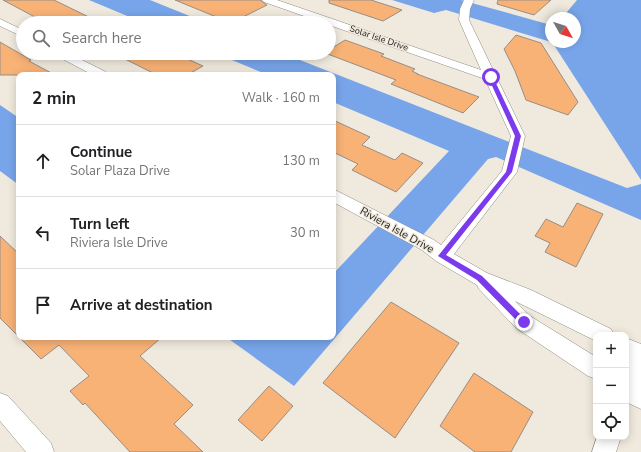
<!DOCTYPE html>
<html lang="en">
<head>
<meta charset="utf-8">
<style>
	:root { --surface:#fff; --page:#f2f2f2; --text:#202124; --muted:#757577; --line:#e0e0e0 }
	body { margin:0; font-family:"Nunito Sans",sans-serif; background:var(--page); color:var(--text) }
	.controls { position:absolute; right:12px; bottom:12px; display:grid; overflow:hidden; border-radius:8px; box-shadow:0 2px 10px #0003 }
	.controls button { width:36px; height:36px; display:grid; place-items:center; padding:0; border:0; border-bottom:1px solid var(--line); background:var(--surface); color:var(--text); font:20px sans-serif }
	.compass { position:absolute; left:545px; top:12px; width:36px; height:36px; border-radius:50%; background:var(--surface); box-shadow:0 2px 10px #0003; rotate:129deg }
	.stop { position:absolute; width:12px; height:12px; margin:-9px; border:3px solid #7c3aed; border-radius:50%; background:#fff }
	.stop.end { background:#7c3aed; border-color:#fff; box-shadow:0 1px 4px #0008 }
	.list { margin:0; padding:0; list-style:none }
	h2 { display:flex; justify-content:space-between; align-items:center; height:52px; margin:0; padding:0 16px; font-size:17px }
	h2 small { font-size:13px; font-weight:400; color:var(--muted) }
	.list li { display:grid; grid-template-columns:26px 1fr auto; gap:12px; align-items:center; box-sizing:border-box; height:72px; padding:0 16px; border-top:1px solid var(--line) }
	.list b { display:block; font-size:15px; white-space:nowrap }
	.list p { margin:0; font-size:13px; white-space:nowrap; color:var(--muted) }
	.list em { font-size:13px; font-style:normal; color:var(--muted) }
	.icon { flex:none; width:22px; height:22px; fill:none; stroke:currentColor; stroke-width:2; stroke-linecap:round; stroke-linejoin:round }
	.map { position:relative; flex:none; width:641px; height:452px; overflow:hidden }
	.search { position:absolute; background:var(--surface); box-shadow:0 2px 10px #0003; left:16px; top:16px; width:320px; height:44px; display:flex; align-items:center; gap:10px; box-sizing:border-box; padding:0 14px; border-radius:22px; color:var(--muted); font-size:15px }
	.panel { position:absolute; background:var(--surface); box-shadow:0 2px 10px #0003; left:16px; top:72px; width:320px; height:268px; border-radius:8px }
	.map>svg:first-child { display:block }
	.water { fill:#78a5ea }
	.building { fill:#f8b276; stroke:#988d85 }
	.lines { fill:none; stroke-linecap:round; stroke-linejoin:round }
	.street-casing { stroke:#8f8a7f; stroke-width:1 }
	.street { fill:#fff; fill-rule:evenodd }
	.route { fill:#7c3aed }
	.labels { text-anchor:middle; dominant-baseline:central; stroke-width:3; stroke-linejoin:round; paint-order:stroke }
	.far-street-label { font-size:9px; fill:#1b1915; stroke:#f0eade }
	.street-label { font-size:11px; fill:#1b1915; stroke:#f0eade }
</style>
</head>
<body>
<div class="map">
<svg width="641" height="452" viewBox="0 0 641 452">
	<rect width="100%" height="100%" fill="#f0eade"/>
	<g class="water">
		<path d="M89,0H150L207,23H144Z"/>
		<path d="M392,0H461L551,25V42L446,10L434,13Z"/>
		<path d="M577,0H641V180L552,42H575V18H562Z"/>
		<path d="M215,53H282L627,188L641,184V220L496,157L488,159L294,386L226,337H333V274L449,151L333,102V75H268Z"/>
		<path d="M0,105L19,118V185L0,171Z"/>
	</g>
	<g class="building">
		<path d="M3,0H54L101,23H46Z"/>
		<path d="M175,0H260L267,5L231,23Z"/>
		<path d="M329,0H371L402,10L383,21L329,3Z"/>
		<path d="M498,0H551L534,15L497,4Z"/>
		<path d="M516,35L541,43L578,102L568,115L526,100L515,71L504,49Z"/>
		<path d="M345,40L384,54L381,56L415,69L412,71L418,74H417L479,97L463,113L391,84L396,80L325,53H329V50Z"/>
		<path d="M0,42L31,60L29,61L55,75H0Z"/>
		<path d="M113,53H174L203,66L187,75H157Z"/>
		<path d="M333,120L370,137L362,145L395,160L402,153L423,163L396,192L352,170L358,164L333,152Z"/>
		<path d="M577,203L603,214L576,267L545,252L550,243L535,236L546,219L563,227Z"/>
		<path d="M0,236L19,254V337L0,318Z"/>
		<path d="M391,302L459,343L395,438L323,383Z"/>
		<path d="M19,337H162L140,356L193,405L174,424L203,452H130L85,403L83,405L70,391L89,376L59,345L41,359Z"/>
		<path d="M474,373L533,412L511,452H475L440,426Z"/>
		<path d="M269,386L293,406L262,441L238,420Z"/>
	</g>
	<g class="lines">
		<defs>
			<g id="street">
				<path d="M262,0H277L481,70L459,20L460,9L464,0H474L470,9L469,20L525,136L517,172L454,254L487,273L531,290L611,329L614,335H596V341L515,301L530,316L596,357V379L588,376L516,328L479,289L477,285L436,261L422,250L333,202V189L434,240L441,245L502,171L511,136L485,79L329,25V23H324L264,2Z"/>
				<path d="M0,19L23,30V37L0,26Z"/>
				<path d="M53,53H68L106,72L108,75H93L55,55Z"/>
				<path d="M626,338L641,344V409L628,403L626,404V366L629,359L626,357Z"/>
				<path d="M0,393L8,396L51,443L54,452H26L0,421Z"/>
				<path d="M597,437H621L616,452H592Z"/>
			</g>
		</defs>
		<use href="#street" class="street-casing"/>
		<use href="#street" class="street"/>
	</g>
	<path class="route" d="M491,75L493,77L521,136L512,172L446,255L482,276L526,320L527,322L524,326L521,325L477,280L438,256L506,172L515,136L488,77Z"/>
	<g class="labels">
		<g class="far-street-label">
			<text transform="translate(379 38) rotate(19)">Solar Isle Drive</text>
		</g>
		<g class="street-label">
			<text transform="translate(397 230) rotate(29)">Riviera Isle Drive</text>
		</g>
	</g>
</svg>
<div class="controls">
<button>+</button>
<button>−</button>
<button><svg class="icon" aria-label="locate" viewBox="0 0 24 24"><circle cx="12" cy="12" r="6"/><path d="M12 2v4M12 18v4M2 12h4M18 12h4"/></svg></button>
</div>
<svg class="compass" viewBox="-18 -18 36 36"><path d="M0-13l5 13h-10z" fill="#e53935"/><path d="M0 13l5-13h-10z" fill="#757577"/></svg>
<div class="stop" style="left:491px;top:77px"></div>
<div class="stop end" style="left:524px;top:322px"></div>
<div class="search"><svg class="icon" aria-label="search" viewBox="0 0 24 24"><circle cx="10" cy="10" r="6"/><path d="M15 15l6 6"/></svg>Search here</div>
<section class="panel">
<h2>2 min<small>Walk · 160 m</small></h2>
<ul class="list">
<li><svg class="icon" aria-label="ahead" viewBox="0 0 24 24"><path d="M12 20V5M6 11l6-6 6 6"/></svg><div><b>Continue</b><p>Solar Plaza Drive</p></div><em>130 m</em></li>
<li><svg class="icon" aria-label="left" viewBox="0 0 24 24"><path d="M17 20v-9H6M10 6l-5 5 5 5"/></svg><div><b>Turn left</b><p>Riviera Isle Drive</p></div><em>30 m</em></li>
<li><svg class="icon" aria-label="arrive" viewBox="0 0 24 24"><path d="M6 21V4h12l-3 4 3 4H6"/></svg><div><b>Arrive at destination</b></div></li>
</ul>
</section>
</div>
</body>
</html>
